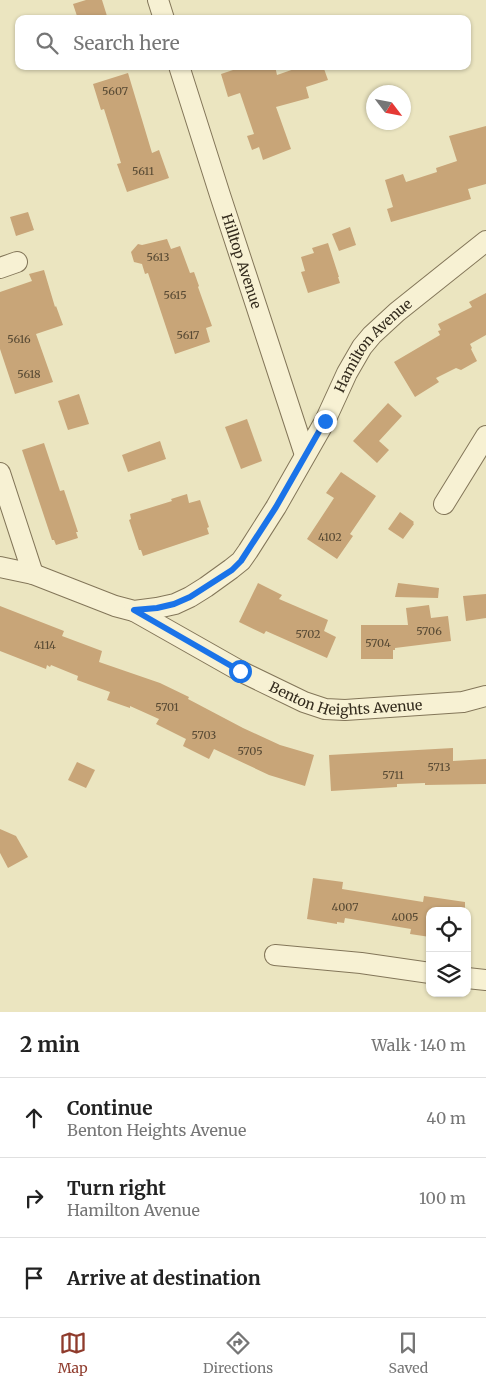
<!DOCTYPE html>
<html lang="en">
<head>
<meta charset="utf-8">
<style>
	:root { --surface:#fff; --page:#f2f2f2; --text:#222; --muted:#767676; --line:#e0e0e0; --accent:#8f3b2c }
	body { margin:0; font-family:Merriweather,serif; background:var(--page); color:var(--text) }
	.controls { position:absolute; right:15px; bottom:15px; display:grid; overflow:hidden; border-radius:10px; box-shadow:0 1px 4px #0004 }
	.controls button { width:45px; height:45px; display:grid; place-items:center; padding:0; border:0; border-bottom:1px solid var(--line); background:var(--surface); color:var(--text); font:25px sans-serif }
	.compass { position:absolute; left:366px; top:85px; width:45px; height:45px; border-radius:50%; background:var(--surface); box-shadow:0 1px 4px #0004; rotate:122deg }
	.stop { position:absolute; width:15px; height:15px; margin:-11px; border:4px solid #1a73e8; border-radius:50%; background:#fff }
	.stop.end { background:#1a73e8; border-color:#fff; box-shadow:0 1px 5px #0008 }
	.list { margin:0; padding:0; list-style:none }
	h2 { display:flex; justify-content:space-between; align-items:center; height:65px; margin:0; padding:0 20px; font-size:21px }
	h2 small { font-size:16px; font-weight:400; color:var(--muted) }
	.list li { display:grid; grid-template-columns:32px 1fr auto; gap:15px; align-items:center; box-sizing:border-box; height:80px; padding:0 20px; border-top:1px solid var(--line) }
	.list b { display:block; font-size:19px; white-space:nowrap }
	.list p { margin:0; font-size:16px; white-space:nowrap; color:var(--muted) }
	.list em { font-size:16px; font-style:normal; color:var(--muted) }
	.icon { flex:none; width:28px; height:28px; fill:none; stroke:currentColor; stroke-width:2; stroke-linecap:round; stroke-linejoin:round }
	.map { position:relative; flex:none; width:486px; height:1012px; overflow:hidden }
	.search { position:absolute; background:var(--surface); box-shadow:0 1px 4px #0004; left:15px; right:15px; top:15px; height:55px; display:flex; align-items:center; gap:12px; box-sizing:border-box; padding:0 18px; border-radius:10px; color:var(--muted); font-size:19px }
	.sheet { height:305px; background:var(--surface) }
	nav { display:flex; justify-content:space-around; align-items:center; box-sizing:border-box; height:70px; border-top:1px solid var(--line); background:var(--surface); font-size:14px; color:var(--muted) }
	nav a { display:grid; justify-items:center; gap:2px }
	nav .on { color:var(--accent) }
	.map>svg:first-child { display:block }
	.building { fill:#c8a578 }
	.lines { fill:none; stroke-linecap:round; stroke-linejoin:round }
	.minor-casing { stroke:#837659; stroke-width:22 }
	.minor { stroke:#f7f1d3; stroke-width:20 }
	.route { stroke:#1a73e8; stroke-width:6 }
	.labels { text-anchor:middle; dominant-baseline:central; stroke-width:4; stroke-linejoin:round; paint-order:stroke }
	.number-label { font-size:11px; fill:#584a34 }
	.street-label { font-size:14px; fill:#332b1d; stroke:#f3eecf }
</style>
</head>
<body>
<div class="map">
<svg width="486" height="1012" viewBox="0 0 486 1012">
	<rect width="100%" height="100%" fill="#ebe5c0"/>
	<g class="building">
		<path d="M86,0H102L107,16L98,19H78L73,4Z"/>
		<path d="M245,66H275L277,75L303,66H323L328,80L306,87L309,98L276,107L291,149L263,160L259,147L252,150L247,136L254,134L240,93L228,97L221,74Z"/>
		<path d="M128,73L152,153L159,150L169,178L127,192L117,164L121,163L104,109L101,110L93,84Z"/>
		<path d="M486,126V184L468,189L471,199L391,222L387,209L393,207L385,180L403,174L406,182L437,172L436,168L457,161L449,136Z"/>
		<path d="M28,212L34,230L16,236L10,217Z"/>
		<path d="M350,227L356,245L339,251L332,234Z"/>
		<path d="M167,239L171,249L180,246L190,273L194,272L199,286L198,287L212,326L206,328L210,342L175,354L148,273L145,274L142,264L134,262L131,252L138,244L142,245Z"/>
		<path d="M328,243L339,277H338L340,283L308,293L301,272L305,271L301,257L314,253L312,248Z"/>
		<path d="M44,270L55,307L56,306L63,325L36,334L53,382L15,394L0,349V292L32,281L29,274Z"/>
		<path d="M486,293V335L470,344L472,348L471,349L477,361L461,370L456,368L436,378L439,382L415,397L394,362L440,335L438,331L441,330L438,324L472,307L469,302Z"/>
		<path d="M79,394L89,424L68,430L58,401Z"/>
		<path d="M388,403L402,416L379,441L389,450L377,463L353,441Z"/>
		<path d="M247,419L262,461L241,469L225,427Z"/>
		<path d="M160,441L166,459L128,472L122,455Z"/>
		<path d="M44,443L60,491L64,490L78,532H76L78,538L56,545L54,540H52L22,450Z"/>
		<path d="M341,472L376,496L350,534L353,536L337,559L307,539L334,498L326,493Z"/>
		<path d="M187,494L189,503L200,500L209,527L207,528L209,534L143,556L141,550H139L129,520L131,519L130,514L172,501L171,499Z"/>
		<path d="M400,512L414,522L413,523L414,524L403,539L388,529Z"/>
		<path d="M258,583L282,595L279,599L328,620L324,631L336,637L327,658L266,631L264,634L239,622Z"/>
		<path d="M398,583L439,588L438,598L395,597Z"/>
		<path d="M486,594V618L466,621L463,596Z"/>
		<path d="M429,605L431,618L448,616L451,641L395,648V650H393V659H361V625H408L406,608Z"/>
		<path d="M0,606L64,631L62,636L102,651L99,662L160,683L189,697L188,699L243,728L280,745L314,755L305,786L269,775L214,749L209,759L183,746L186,739L156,724L159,719L130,706V708L107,700L110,692L77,680L78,676L51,665L50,667L47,665L46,669L0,651Z"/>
		<path d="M453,748V761L486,759V784L425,785V783L397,784V787L331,791L329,755Z"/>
		<path d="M77,762L95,770L86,788L68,780Z"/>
		<path d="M0,829L16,836L28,857L8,868L0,853Z"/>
		<path d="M313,878L343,882L342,889L423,902L424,896L465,902V911H430V937L410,934L411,929L345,918L344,923L337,922V924L307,919Z"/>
	</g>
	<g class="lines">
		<defs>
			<g id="minor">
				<path d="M158,0L164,19"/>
				<path id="s1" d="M179,66L220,195L305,455"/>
				<path d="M0,268L17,262"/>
				<path d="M0,473L33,574"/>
				<path d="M444,504L486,436"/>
				<path id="s2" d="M0,567L33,574L115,606L134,611L157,608L175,604L190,597L206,587L231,569L241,561L248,551L276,507L325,421L347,373L362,347L372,335L397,312L486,241"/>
				<path id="s3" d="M134,611L240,671L304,702L325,709L345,710L463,702L486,696"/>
				<path d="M275,955L361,963L430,973"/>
				<path d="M467,978L486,980"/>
			</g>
		</defs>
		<use href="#minor" class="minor-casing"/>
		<use href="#minor" class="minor"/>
	</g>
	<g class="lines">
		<path class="route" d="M240,671L134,610L157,608L174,604L190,597L232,570L241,561L276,507L325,421"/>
	</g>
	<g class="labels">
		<g class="number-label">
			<text x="115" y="91">5607</text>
			<text x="143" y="171">5611</text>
			<text x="158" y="257">5613</text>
			<text x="175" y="295">5615</text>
			<text x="188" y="335">5617</text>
			<text x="19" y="339">5616</text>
			<text x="29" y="374">5618</text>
			<text x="330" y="537">4102</text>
			<text x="429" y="631">5706</text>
			<text x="308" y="634">5702</text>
			<text x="378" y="643">5704</text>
			<text x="45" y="645">4114</text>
			<text x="167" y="707">5701</text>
			<text x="204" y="735">5703</text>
			<text x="250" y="751">5705</text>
			<text x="439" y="767">5713</text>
			<text x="393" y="775">5711</text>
			<text x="345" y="907">4007</text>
			<text x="405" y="917">4005</text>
		</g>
		<g class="street-label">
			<text stroke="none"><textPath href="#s1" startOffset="205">Hilltop Avenue</textPath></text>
			<text stroke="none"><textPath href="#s2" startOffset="516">Hamilton Avenue</textPath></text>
			<text stroke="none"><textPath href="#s3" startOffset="234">Benton Heights Avenue</textPath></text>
		</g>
	</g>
</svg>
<div class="controls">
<button><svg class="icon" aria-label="locate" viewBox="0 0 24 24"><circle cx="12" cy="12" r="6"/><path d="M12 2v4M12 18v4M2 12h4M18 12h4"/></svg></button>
<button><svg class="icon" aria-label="layers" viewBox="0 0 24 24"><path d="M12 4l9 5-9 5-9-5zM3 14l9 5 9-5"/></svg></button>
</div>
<svg class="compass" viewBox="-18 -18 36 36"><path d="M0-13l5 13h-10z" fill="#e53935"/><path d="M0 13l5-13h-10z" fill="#767676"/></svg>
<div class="stop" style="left:240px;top:671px"></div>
<div class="stop end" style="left:325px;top:421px"></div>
<div class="search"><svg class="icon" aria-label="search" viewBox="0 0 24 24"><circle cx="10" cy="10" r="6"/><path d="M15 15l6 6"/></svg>Search here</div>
</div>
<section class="sheet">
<h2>2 min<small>Walk · 140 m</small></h2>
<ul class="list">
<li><svg class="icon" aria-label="ahead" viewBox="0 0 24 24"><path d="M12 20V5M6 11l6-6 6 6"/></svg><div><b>Continue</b><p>Benton Heights Avenue</p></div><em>40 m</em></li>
<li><svg class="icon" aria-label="right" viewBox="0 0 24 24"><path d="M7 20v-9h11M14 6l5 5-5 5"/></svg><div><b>Turn right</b><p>Hamilton Avenue</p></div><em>100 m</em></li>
<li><svg class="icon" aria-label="arrive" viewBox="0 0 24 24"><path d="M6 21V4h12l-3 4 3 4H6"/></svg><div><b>Arrive at destination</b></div></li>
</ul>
</section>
<nav>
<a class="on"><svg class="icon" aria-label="map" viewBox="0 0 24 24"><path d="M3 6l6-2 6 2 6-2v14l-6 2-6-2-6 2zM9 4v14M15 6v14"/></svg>Map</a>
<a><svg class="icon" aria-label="directions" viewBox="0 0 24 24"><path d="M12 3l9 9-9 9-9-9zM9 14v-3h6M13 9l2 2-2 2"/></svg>Directions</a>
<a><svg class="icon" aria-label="saved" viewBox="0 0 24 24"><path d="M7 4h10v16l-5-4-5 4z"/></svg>Saved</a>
</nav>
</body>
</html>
